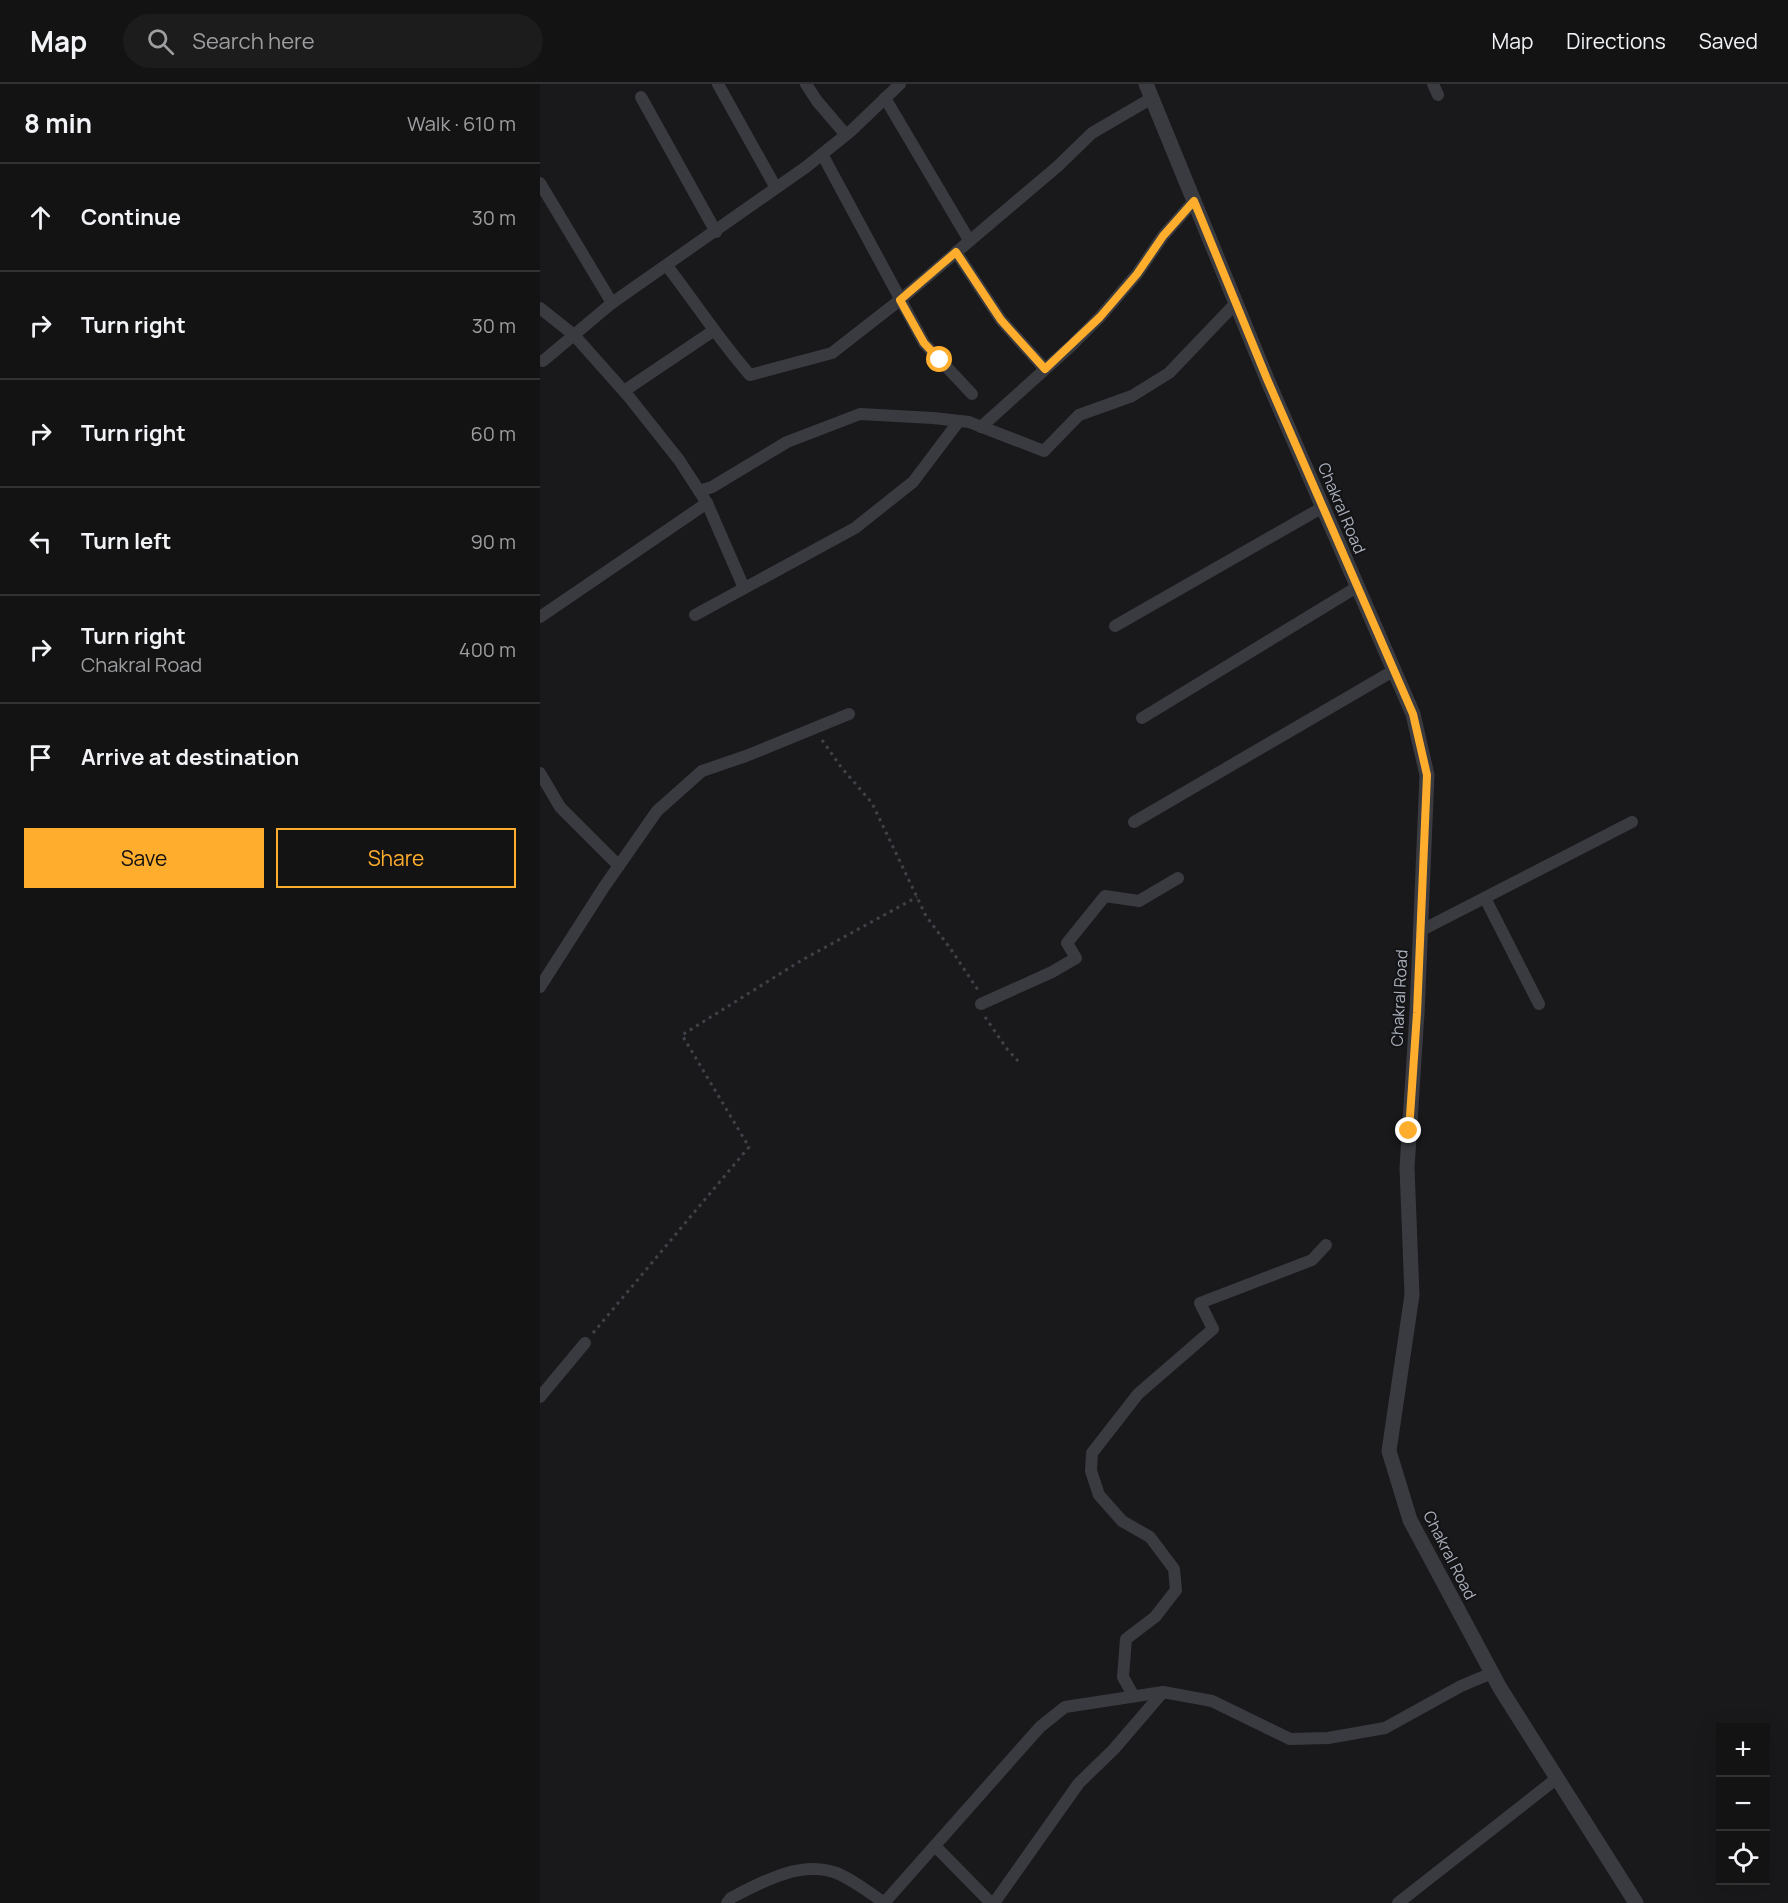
<!DOCTYPE html>
<html lang="en">
<head>
<meta charset="utf-8">
<style>
	:root { --surface:#131314; --page:#1c1c1d; --text:#f1f3f6; --muted:#9d9ea0; --line:#323234; --accent:#ffad2d }
	body { margin:0; font-family:Manrope,sans-serif; background:var(--page); color:var(--text) }
	.controls { position:absolute; right:18px; bottom:18px; display:grid; overflow:hidden; border-radius:0px; box-shadow:0 6px 24px #0002 }
	.controls button { width:54px; height:54px; display:grid; place-items:center; padding:0; border:0; border-bottom:2px solid var(--line); background:var(--surface); color:var(--text); font:30px sans-serif }
	.stop { position:absolute; width:18px; height:18px; margin:-14px; border:4px solid #ffad2d; border-radius:50%; background:#fff }
	.stop.end { background:#ffad2d; border-color:#fff; box-shadow:0 2px 6px #0008 }
	.list { margin:0; padding:0; list-style:none }
	h2 { display:flex; justify-content:space-between; align-items:center; height:78px; margin:0; padding:0 24px; font-size:26px }
	h2 small { font-size:20px; font-weight:400; color:var(--muted) }
	.list li { display:grid; grid-template-columns:39px 1fr auto; gap:18px; align-items:center; box-sizing:border-box; height:108px; padding:0 24px; border-top:2px solid var(--line) }
	.list b { display:block; font-size:22px; white-space:nowrap }
	.list p { margin:0; font-size:20px; white-space:nowrap; color:var(--muted) }
	.list em { font-size:20px; font-style:normal; color:var(--muted) }
	.actions { display:flex; gap:12px; padding:18px 24px }
	.actions a { flex:1; padding:14px 0; border:2px solid var(--accent); border-radius:0px; text-align:center; font-size:21px; color:var(--accent) }
	.actions .main { background:var(--accent); color:#111 }
	.icon { flex:none; width:33px; height:33px; fill:none; stroke:currentColor; stroke-width:2; stroke-linecap:round; stroke-linejoin:round }
	.map { position:relative; flex:none; width:1248px; height:1819px; overflow:hidden }
	header { display:flex; align-items:center; gap:36px; box-sizing:border-box; height:84px; padding:0 30px; background:var(--surface); border-bottom:2px solid var(--line) }
	header strong { font-size:28px }
	nav { display:flex; gap:33px; margin-inline-start:auto; font-size:21px }
	.search { width:420px; height:54px; background:var(--page); display:flex; align-items:center; gap:15px; box-sizing:border-box; padding:0 21px; border-radius:33px; color:var(--muted); font-size:22px }
	main { display:flex }
	aside { flex:1; background:var(--surface) }
	.map>svg:first-child { display:block }
	.lines { fill:none; stroke-linecap:round; stroke-linejoin:round }
	.path { stroke:#3f4248; stroke-width:3; stroke-dasharray:3 4.5; stroke-linecap:butt }
	.minor { stroke:#393b41; stroke-width:12 }
	.tertiary { stroke:#393b41; stroke-width:15 }
	.route { stroke:#ffad2d; stroke-width:8 }
	.labels { text-anchor:middle; dominant-baseline:central; stroke-width:4.5; stroke-linejoin:round; paint-order:stroke }
	.street-label { font-size:16px; fill:#aab0bc; stroke:#141416 }
</style>
</head>
<body>
<header>
<strong>Map</strong>
<div class="search"><svg class="icon" aria-label="search" viewBox="0 0 24 24"><circle cx="10" cy="10" r="6"/><path d="M15 15l6 6"/></svg>Search here</div>
<nav><a>Map</a><a>Directions</a><a>Saved</a></nav>
</header>
<main>
<aside>
<h2>8 min<small>Walk · 610 m</small></h2>
<ul class="list">
<li><svg class="icon" aria-label="ahead" viewBox="0 0 24 24"><path d="M12 20V5M6 11l6-6 6 6"/></svg><div><b>Continue</b></div><em>30 m</em></li>
<li><svg class="icon" aria-label="right" viewBox="0 0 24 24"><path d="M7 20v-9h11M14 6l5 5-5 5"/></svg><div><b>Turn right</b></div><em>30 m</em></li>
<li><svg class="icon" aria-label="right" viewBox="0 0 24 24"><path d="M7 20v-9h11M14 6l5 5-5 5"/></svg><div><b>Turn right</b></div><em>60 m</em></li>
<li><svg class="icon" aria-label="left" viewBox="0 0 24 24"><path d="M17 20v-9H6M10 6l-5 5 5 5"/></svg><div><b>Turn left</b></div><em>90 m</em></li>
<li><svg class="icon" aria-label="right" viewBox="0 0 24 24"><path d="M7 20v-9h11M14 6l5 5-5 5"/></svg><div><b>Turn right</b><p>Chakral Road</p></div><em>400 m</em></li>
<li><svg class="icon" aria-label="arrive" viewBox="0 0 24 24"><path d="M6 21V4h12l-3 4 3 4H6"/></svg><div><b>Arrive at destination</b></div></li>
</ul>
<div class="actions"><a class="main">Save</a><a>Share</a></div>
</aside>
<div class="map">
<svg width="1248" height="1819" viewBox="0 0 1248 1819">
	<rect width="100%" height="100%" fill="#19191b"/>
	<g class="lines">
		<g class="path">
			<path d="M282,656L301,683L332,719L386,832L410,864L438,906"/>
			<path d="M445,933L467,965L478,977"/>
			<path d="M53,1249L209,1063L142,951L262,876L377,813"/>
		</g>
		<g class="minor">
			<path d="M178,0L236,104"/>
			<path d="M266,0L277,17L306,51"/>
			<path d="M893,0L898,11"/>
			<path d="M101,13L176,148"/>
			<path d="M345,14L429,156"/>
			<path d="M282,70L384,259L432,310"/>
			<path d="M0,99L72,219"/>
			<path d="M416,168L461,236L505,285"/>
			<path d="M127,182C155,218 179,256 210,291L292,269L360,216L518,82L552,49L612,14"/>
			<path d="M0,224L34,251L89,313L139,376L167,419L204,504"/>
			<path d="M3,277L72,219L266,83L312,46L360,0"/>
			<path d="M84,307L173,247"/>
			<path d="M441,343L531,262L560,233L597,190L623,152L654,117"/>
			<path d="M159,407L172,403L247,358L320,330L393,334L429,338L504,367L539,331L592,312L629,289L696,219"/>
			<path d="M155,531L315,444L373,398L419,337"/>
			<path d="M0,533L167,419"/>
			<path d="M575,542L783,423"/>
			<path d="M602,634L817,503"/>
			<path d="M0,689L20,723L79,782"/>
			<path d="M594,738L853,587"/>
			<path d="M945,814L999,920"/>
			<path d="M880,847L1092,738"/>
			<path d="M0,903L64,803L117,727L162,687L206,672L309,630"/>
			<path d="M441,920L512,888L536,874L527,859L565,812L599,817L638,794"/>
			<path d="M0,1313L45,1259"/>
			<path d="M593,1611L583,1593L586,1555L615,1533L636,1506L634,1485L610,1453L582,1437L559,1411L551,1387L552,1369L598,1310L673,1245L660,1219L772,1176L786,1161"/>
			<path d="M395,1762L451,1819"/>
			<path d="M187,1819L191,1814C223,1797 265,1774 301,1791C316,1798 331,1810 345,1819"/>
			<path d="M344,1819L500,1643L525,1623L623,1608L672,1617L750,1655L788,1654L845,1644L921,1602L952,1589"/>
			<path d="M454,1819L539,1699L574,1665L623,1608"/>
			<path d="M858,1819L1016,1695"/>
		</g>
		<path class="tertiary" d="M606,0L727,295L873,630L887,691L877,929L867,1084L872,1211L849,1367L870,1436L960,1604L1096,1819"/>
	</g>
	<g class="lines">
		<path class="route" d="M400,276L384,259L360,216L416,168L461,236L505,285L560,233L597,190L623,152L654,117L727,295L873,630L887,691L877,929L869,1047"/>
	</g>
	<g class="labels">
		<g class="street-label">
			<text transform="translate(802 424) rotate(67)">Chakral Road</text>
			<text transform="translate(859 914) rotate(-87)">Chakral Road</text>
			<text transform="translate(910 1471) rotate(63)">Chakral Road</text>
		</g>
	</g>
</svg>
<div class="controls">
<button>+</button>
<button>−</button>
<button><svg class="icon" aria-label="locate" viewBox="0 0 24 24"><circle cx="12" cy="12" r="6"/><path d="M12 2v4M12 18v4M2 12h4M18 12h4"/></svg></button>
</div>
<div class="stop" style="left:400px;top:276px"></div>
<div class="stop end" style="left:869px;top:1047px"></div>
</div>
</main>
</body>
</html>
